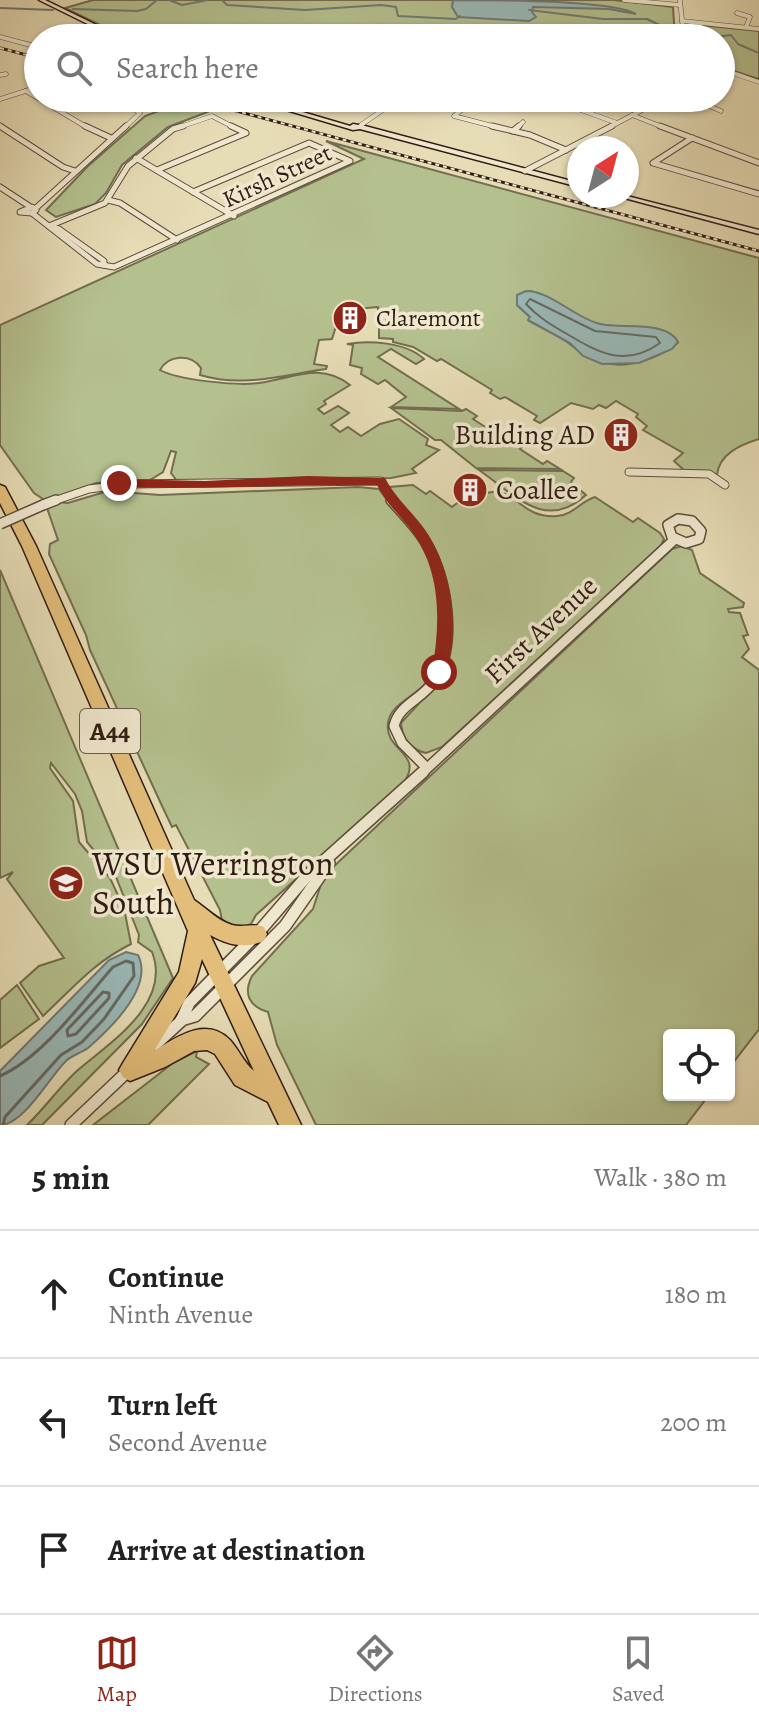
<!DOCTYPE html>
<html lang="en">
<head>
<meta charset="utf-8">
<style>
	:root { --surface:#fff; --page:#f2f2f2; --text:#222; --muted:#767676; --line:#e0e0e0; --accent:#8f2418 }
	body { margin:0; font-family:Alegreya,serif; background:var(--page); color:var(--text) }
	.controls { position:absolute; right:24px; bottom:24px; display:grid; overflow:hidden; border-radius:8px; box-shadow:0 2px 6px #0004 }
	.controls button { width:72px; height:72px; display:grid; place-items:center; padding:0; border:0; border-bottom:2px solid var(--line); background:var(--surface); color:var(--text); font:40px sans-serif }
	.compass { position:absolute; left:567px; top:136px; width:72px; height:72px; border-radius:50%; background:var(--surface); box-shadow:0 2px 6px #0004; rotate:36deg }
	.stop { position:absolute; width:24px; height:24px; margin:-18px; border:6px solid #8f2418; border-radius:50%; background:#fff }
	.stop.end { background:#8f2418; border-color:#fff; box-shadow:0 2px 8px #0008 }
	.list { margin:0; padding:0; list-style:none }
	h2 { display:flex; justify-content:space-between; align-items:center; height:104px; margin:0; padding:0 32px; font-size:34px }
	h2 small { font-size:26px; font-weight:400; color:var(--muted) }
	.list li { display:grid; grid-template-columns:52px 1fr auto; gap:24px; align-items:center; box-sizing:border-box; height:128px; padding:0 32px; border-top:2px solid var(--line) }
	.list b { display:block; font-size:30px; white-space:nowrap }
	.list p { margin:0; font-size:26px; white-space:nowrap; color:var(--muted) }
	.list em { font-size:26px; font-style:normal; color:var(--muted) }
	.icon { flex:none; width:44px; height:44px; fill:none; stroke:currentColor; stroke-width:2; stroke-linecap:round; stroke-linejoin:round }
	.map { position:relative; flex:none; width:759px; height:1125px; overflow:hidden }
	.search { position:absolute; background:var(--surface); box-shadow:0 2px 6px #0004; left:24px; right:24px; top:24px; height:88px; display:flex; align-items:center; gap:20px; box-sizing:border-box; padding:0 28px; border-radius:44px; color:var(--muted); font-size:30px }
	.sheet { height:488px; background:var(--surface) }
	nav { display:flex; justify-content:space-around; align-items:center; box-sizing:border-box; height:112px; border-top:2px solid var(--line); background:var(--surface); font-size:22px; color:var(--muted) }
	nav a { display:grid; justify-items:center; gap:4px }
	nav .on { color:var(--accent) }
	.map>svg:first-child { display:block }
	.green { fill:#b4c08e; stroke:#726e50; stroke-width:2; fill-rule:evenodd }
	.water { fill:#9ab9b7; stroke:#707a75; stroke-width:2 }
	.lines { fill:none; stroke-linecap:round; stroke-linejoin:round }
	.shore-far1 { stroke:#666a64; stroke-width:2 }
	.shore { stroke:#666a64; stroke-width:3 }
	.stream { stroke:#707a75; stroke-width:2 }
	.street-far4-casing { stroke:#5e4c3b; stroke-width:5 }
	.street-far3-casing { stroke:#5e4c3b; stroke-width:7 }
	.street-far2-casing { stroke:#5e4c3b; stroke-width:9 }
	.street-far1-casing { stroke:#5e4c3b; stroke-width:12 }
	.street-casing { stroke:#5e4c3b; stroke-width:14 }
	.secondary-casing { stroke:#311c12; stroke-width:3 }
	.highway-casing { stroke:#311c12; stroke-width:3 }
	.street-far4 { stroke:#efe8cf; stroke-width:4 }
	.street-far3 { stroke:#efe8cf; stroke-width:5 }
	.street-far2 { stroke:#efe8cf; stroke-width:7 }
	.street-far1 { stroke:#efe8cf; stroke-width:9 }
	.street { stroke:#efe8cf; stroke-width:11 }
	.secondary { fill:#efe8cf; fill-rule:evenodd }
	.highway { fill:#e3be7a; fill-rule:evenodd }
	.rail-casing { stroke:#311c12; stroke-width:3 }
	.rail { stroke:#efe8cf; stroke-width:2; stroke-dasharray:4; stroke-linecap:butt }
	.street-bridge-casing { stroke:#5e4c3b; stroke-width:12; stroke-linecap:butt }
	.street-bridge { stroke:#efe8cf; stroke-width:9 }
	.route { fill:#8f2418 }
	.labels { text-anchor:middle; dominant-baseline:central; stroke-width:7; stroke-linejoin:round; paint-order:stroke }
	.far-street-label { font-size:24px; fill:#311c12; stroke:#efe8cf }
	.far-poi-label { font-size:24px; fill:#311c12; stroke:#efe8cf; text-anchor:start }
	.shield { fill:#efe8cf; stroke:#6a594b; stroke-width:2 }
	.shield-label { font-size:26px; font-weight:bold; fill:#311c12 }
	.poi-label { font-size:28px; fill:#311c12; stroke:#efe8cf; text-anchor:end }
	.street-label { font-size:28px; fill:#311c12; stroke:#efe8cf }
	.near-poi-label { font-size:34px; fill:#311c12; stroke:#efe8cf; text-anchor:start }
</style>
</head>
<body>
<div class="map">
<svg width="759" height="1125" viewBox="0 0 759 1125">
	<rect width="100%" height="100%" fill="#e6dcb5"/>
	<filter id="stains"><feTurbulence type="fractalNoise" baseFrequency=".0025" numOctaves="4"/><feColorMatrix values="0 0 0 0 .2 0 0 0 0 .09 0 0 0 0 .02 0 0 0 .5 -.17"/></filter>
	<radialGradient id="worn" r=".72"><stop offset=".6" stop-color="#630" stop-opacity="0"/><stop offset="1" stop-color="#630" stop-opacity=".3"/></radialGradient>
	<g class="green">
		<path d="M93,0H614L673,7L675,38H441L434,35L430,38H127L65,8Z"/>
		<path d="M690,24L759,31V79L721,67V38H690Z"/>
		<path d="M182,102L213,110L168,127L122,165L106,193L95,204L56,217L46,210L88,166L145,116Z"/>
		<path d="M326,141L759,258V439C740,445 719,454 717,475L686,472L674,461L683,453L643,430L647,426L636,417L638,414L616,401L606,408L599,405L593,409L571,403L540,423L534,420L537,416L505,397L500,399L490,393L492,390L441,359L437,361L413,347L393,342V339L379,338V323L386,324L387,314L392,312L378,311V307L356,309L357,303L346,302L345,312H337L338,320L332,339L319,340L314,364L327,366L326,369C283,375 243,388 200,375L201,368C191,353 168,355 160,370C178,380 237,386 259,383C293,379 319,361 350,385L324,401L326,404L318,409L324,414L338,406L349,413L331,425L340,432L348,427L361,436L380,424L399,419L428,439L426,445L439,450L412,469L416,473L391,478L177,481L171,473L176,452L171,451L163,472L150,480L96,483L41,503L43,499L34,493L0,445V325L364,159ZM530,291C557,297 577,321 605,325C626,329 665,321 678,342C670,351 657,356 646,360C611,371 593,362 567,342C556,334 541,328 529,321L531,318L517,305V301Z"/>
		<path d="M347,344C368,340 406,342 424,359L416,364L391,349L378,357L459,409L391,407L406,397L385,380L378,384L361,374L362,368L350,365L353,345Z"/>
		<path d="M391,408L462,411L466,409L477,416L473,419L507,441L511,438L523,446L520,449L543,464L547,461L560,469L476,468L441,440H435Z"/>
		<path d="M479,470L563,471L574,478L571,482L586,495C545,532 515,495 479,470Z"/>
		<path d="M413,485L426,494L430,491L452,507L461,500L467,504C513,469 513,520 557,516C573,515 581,501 595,497L633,522L638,518L660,533L664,539L661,546L442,747L426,753C411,750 402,738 401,723L436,685L447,661L444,576L431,542L389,490V487Z"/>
		<path d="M358,487L379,489C393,509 412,526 424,548C444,582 451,644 429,679C419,696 391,702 388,723C384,751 424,753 404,782L256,915L251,924L238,930L222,921L220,910L176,825L172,827L163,808L90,650L86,635L49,554L50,544L58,540L47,508L55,502L68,503L108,491L160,495Z"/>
		<path d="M682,546L692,550L700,573L744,603L743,607L728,609L729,612L740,613L748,635L743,636L749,649L742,657L759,670V1029L729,1068V1035H669V1095H709L686,1125H316L277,1045L268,1012C249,1006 243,994 252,976L313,909L322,881L330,870L672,549Z"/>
		<path d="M0,570L173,978L142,1024L42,1125H27C45,1108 60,1086 78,1070C111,1042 172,1003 152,952L138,942L139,935L116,877L87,842L82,811L75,794L51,763L50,768L73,801L79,842L110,878L124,908L131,944C93,963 74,987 43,1016L20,983L39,966L64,958L7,879L13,872L0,878Z"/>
		<path d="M17,985L39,1019L0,1048V1000Z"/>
		<path d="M197,1051L196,1057L209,1064L148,1125H93L173,1063Z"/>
	</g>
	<g class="water">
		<path d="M453,0C488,0 614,0 636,14L609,9L533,7L532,12L536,17L529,21L458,17L452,7Z"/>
		<path d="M526,291C551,291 575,318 600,324C621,329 667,320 678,342L672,349L639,363L602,364L583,356L570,343L528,320L530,317L517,305V295Z"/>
		<path d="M126,952L138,955C154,987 111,1028 88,1048C81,1053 72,1055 66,1061C50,1076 24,1125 0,1125V1071L109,960Z"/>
	</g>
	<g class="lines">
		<path class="shore-far1" d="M530,299L595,331L656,337L660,343C625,368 599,353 567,334C551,325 538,317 526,304Z"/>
		<g class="shore">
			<path d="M103,992L109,993V998L76,1034L68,1036L67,1030Z"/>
			<path d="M0,1076C42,1058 83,1001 113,967L126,961L133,963L134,976L104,1019L82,1042L61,1055L5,1117L3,1125"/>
		</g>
		<g class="stream">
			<path d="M169,0L182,5L208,0"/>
			<path d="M222,0L227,5L305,10L381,5L396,7L398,16L456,19L460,16"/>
			<path d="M0,8L53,10"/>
			<path d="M73,9L137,11L146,9L157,0"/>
			<path d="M529,10L603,19H647L676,33L701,38"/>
			<path d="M707,38L731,35L738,44L759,53"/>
		</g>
		<defs>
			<g id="street-far4">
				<path d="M624,0L680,5"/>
				<path d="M680,1L684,38"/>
				<path d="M737,13L750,17L746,27"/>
				<path d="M682,21L759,29"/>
				<path d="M0,37L38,47"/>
				<path d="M721,69L759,82"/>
				<path d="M0,75L6,74"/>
				<path d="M26,91L88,128"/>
				<path d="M118,98L140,113L124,128"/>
				<path d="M354,98L388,106"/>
				<path d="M477,98L454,116L500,128"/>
				<path d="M548,98L617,123"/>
				<path d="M691,98L721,111"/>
				<path d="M0,99L38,87"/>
				<path d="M632,115L665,128"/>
				<path d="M361,125L400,98"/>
				<path d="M177,128L212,116L235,128"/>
				<path d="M517,128L523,122"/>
				<path d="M608,128L665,98"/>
			</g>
			<g id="street-far3">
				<path d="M0,126L63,167L75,171"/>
				<path d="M85,126L111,138"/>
				<path d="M492,126L530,135L566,150"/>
				<path d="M660,126L759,163"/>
				<path d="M513,131L519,126"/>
				<path d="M692,138L653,163L759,194"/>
				<path d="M136,158L234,216"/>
				<path d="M157,170L246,133L231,126"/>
				<path d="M525,171L612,126"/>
				<path d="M0,187L29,206"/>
				<path d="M108,200L120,203L177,240"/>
				<path d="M32,207L36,210L32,213L20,212Z"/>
				<path d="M36,208L126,126"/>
				<path d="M32,213L97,264L114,267L350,161L309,143L193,192"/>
				<path d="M49,226L105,203L128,166L173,129L183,126"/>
				<path d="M49,226L59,229L104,261V265"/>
			</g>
			<g id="street-far2">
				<path d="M629,472L709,474L725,485"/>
				<path d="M51,502L89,489L129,484L381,481L393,502"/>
			</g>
			<g id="street-far1">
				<path d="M391,500C403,514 417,527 426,543C447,579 458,644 434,681C423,699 399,704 394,726L402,743L427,768"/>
				<path d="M43,505L56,500"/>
				<path d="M678,519L692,521L701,531L699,539L686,543L672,537L668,525Z"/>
				<path d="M421,774L675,539"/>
			</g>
			<g id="street">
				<path d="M181,1020L195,1016L285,926L329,863"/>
				<path d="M155,1045L181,1021L189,1003L257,934L307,876L423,772"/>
				<path d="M71,1125L128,1071"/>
			</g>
			<g id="secondary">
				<path d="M39,0H45L123,38H116Z"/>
				<path d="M246,98H255L350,126L353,124L365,126L579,183V187L360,129L353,130Z"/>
				<path d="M617,196H627L759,230V234Z"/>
			</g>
			<path id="highway" d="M0,485L5,487L36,546L194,900C206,908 218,921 232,925C243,928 253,923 264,927L267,934L264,941C244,949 228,945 210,935L301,1125H279L268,1102L235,1085L215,1054L207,1050L194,1051L165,1067L130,1081L123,1077L119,1070L123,1063L179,972L188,931L22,546L0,503ZM202,959L254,1071C244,1063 239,1050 230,1040C206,1016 177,1037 154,1051L195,983Z"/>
		</defs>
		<use href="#street-far4" class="street-far4-casing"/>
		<use href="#street-far3" class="street-far3-casing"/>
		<use href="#street-far2" class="street-far2-casing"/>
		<use href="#street-far1" class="street-far1-casing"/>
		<use href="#street" class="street-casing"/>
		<use href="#secondary" class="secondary-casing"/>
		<use href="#highway" class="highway-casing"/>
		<use href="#street-far4" class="street-far4"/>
		<use href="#street-far3" class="street-far3"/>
		<use href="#street-far2" class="street-far2"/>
		<use href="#street-far1" class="street-far1"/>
		<use href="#street" class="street"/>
		<use href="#secondary" class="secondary"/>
		<use href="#highway" class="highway"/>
		<defs>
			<g id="rail">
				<path d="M0,48L38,58"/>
				<path d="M188,98L759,251"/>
			</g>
		</defs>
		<use href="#rail" class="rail-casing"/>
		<use href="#rail" class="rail"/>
		<defs>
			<path id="street-bridge" d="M0,524L43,505"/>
		</defs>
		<use href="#street-bridge" class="street-bridge-casing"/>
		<use href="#street-bridge" class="street-bridge"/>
	</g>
	<path class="route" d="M308,476L385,478C395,497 410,510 423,527C452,566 462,631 444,676H434L432,672C440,624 442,576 414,534C402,517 386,504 377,485C291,484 206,490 119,487L113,483L119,479L205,481Z"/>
	<defs>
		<symbol id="building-disc" viewBox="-11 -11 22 22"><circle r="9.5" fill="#8f2418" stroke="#efe8cf"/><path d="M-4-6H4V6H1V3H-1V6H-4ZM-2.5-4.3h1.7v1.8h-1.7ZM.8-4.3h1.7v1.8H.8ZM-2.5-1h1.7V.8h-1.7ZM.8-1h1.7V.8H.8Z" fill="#fff"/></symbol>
		<symbol id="university-disc" viewBox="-11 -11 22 22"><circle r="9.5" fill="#8f2418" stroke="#efe8cf"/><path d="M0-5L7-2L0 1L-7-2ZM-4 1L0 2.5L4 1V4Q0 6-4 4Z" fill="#fff"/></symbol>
	</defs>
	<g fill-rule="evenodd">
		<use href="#building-disc" x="330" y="298" width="40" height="40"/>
		<use href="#building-disc" x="601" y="415" width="40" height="40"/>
		<use href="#building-disc" x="450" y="470" width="40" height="40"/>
		<use href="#university-disc" x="46" y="863" width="40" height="40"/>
	</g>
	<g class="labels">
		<g class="far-street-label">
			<text transform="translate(277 176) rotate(-25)">Kirsh Street</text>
		</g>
		<g class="far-poi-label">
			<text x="376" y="318">Claremont</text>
		</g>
		<rect class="shield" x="80" y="709" width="60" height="44" rx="6"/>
		<g class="shield-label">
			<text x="110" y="731">A44</text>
		</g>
		<g class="poi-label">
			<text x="595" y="435">Building AD</text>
			<text x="496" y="490" text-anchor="start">Coallee</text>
		</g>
		<g class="street-label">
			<text transform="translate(541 630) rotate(-43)">First Avenue</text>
		</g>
		<g class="near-poi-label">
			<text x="92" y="863">WSU Werrington<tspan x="92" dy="39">South</tspan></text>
		</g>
	</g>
	<rect width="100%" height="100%" filter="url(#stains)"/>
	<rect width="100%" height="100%" fill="url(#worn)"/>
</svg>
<div class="controls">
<button><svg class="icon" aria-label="locate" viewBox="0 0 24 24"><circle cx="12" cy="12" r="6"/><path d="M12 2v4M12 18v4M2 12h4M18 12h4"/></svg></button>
</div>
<svg class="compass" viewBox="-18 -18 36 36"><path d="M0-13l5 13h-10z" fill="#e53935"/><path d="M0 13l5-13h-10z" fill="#767676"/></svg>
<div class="stop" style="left:439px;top:672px"></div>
<div class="stop end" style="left:119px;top:483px"></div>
<div class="search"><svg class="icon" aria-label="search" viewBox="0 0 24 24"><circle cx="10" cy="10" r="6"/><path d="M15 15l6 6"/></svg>Search here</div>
</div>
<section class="sheet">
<h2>5 min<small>Walk · 380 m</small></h2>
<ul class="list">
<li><svg class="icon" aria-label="ahead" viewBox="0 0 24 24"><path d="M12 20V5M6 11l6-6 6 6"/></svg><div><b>Continue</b><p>Ninth Avenue</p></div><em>180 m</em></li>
<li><svg class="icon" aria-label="left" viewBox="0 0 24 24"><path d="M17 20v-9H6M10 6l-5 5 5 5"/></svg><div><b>Turn left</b><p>Second Avenue</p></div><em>200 m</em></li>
<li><svg class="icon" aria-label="arrive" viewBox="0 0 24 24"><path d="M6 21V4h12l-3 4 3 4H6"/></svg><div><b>Arrive at destination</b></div></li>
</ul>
</section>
<nav>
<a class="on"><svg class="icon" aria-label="map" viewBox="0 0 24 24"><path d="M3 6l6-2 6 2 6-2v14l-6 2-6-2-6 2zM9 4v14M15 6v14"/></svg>Map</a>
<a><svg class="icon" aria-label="directions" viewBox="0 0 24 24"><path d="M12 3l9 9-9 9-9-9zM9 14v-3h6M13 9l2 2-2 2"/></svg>Directions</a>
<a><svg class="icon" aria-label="saved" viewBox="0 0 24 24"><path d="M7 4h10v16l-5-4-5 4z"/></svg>Saved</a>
</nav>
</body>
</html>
